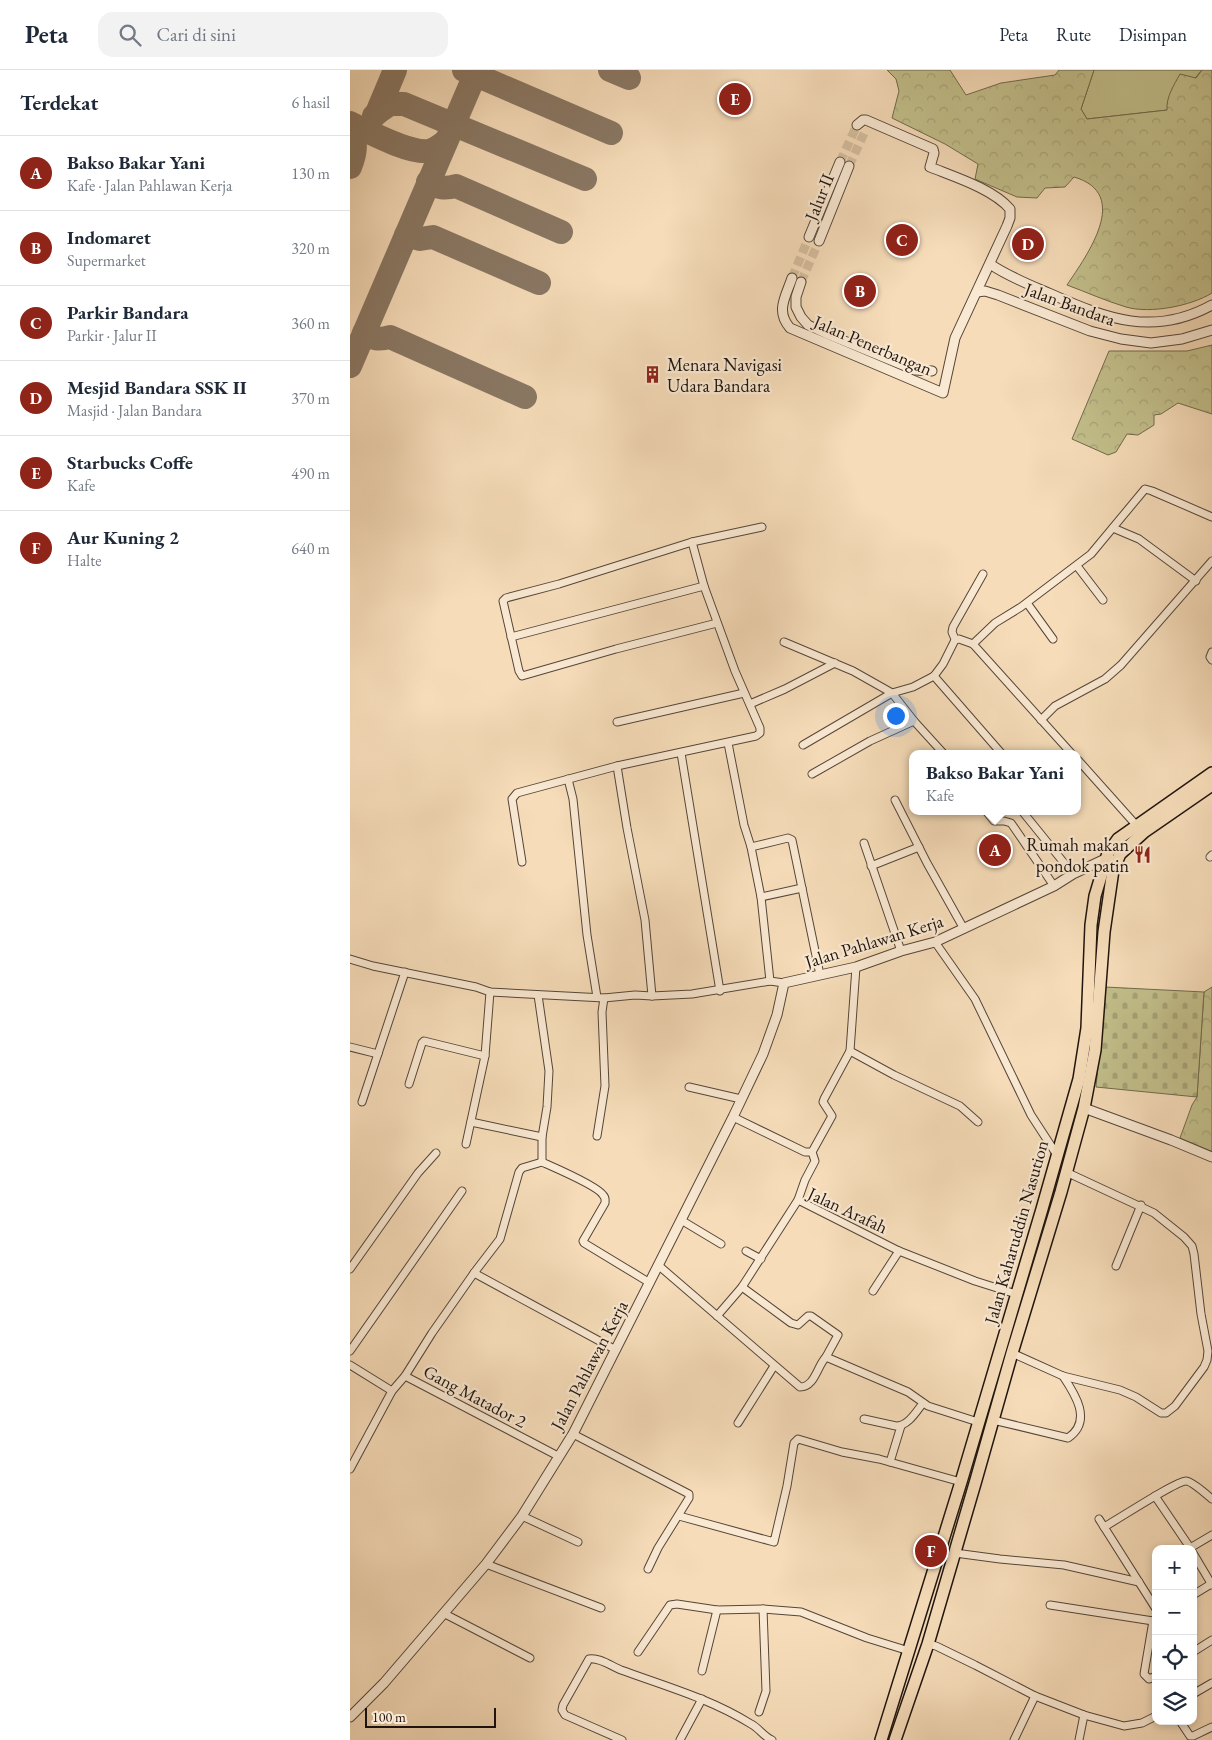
<!DOCTYPE html>
<html lang="id">
<head>
<meta charset="utf-8">
<style>
	:root { --surface:#fff; --page:#f2f2f3; --text:#1f2937; --muted:#747a83; --line:#e0e1e3; --accent:#8f2418 }
	body { margin:0; font-family:"EB Garamond",serif; background:var(--page); color:var(--text) }
	.controls { position:absolute; right:15px; bottom:15px; display:grid; overflow:hidden; border-radius:10px; box-shadow:0 2px 8px #0003 }
	.controls button { width:45px; height:45px; display:grid; place-items:center; padding:0; border:0; border-bottom:1px solid var(--line); background:var(--surface); color:var(--text); font:25px sans-serif }
	.scale { position:absolute; left:15px; bottom:12px; width:131px; box-sizing:border-box; padding-left:5px; border:2px solid #1f140e; border-top:0; font-size:14px; line-height:18px; white-space:nowrap; color:#1f140e; -webkit-text-stroke:4px #f9e8d2; paint-order:stroke }
	.you { position:absolute; left:545px; top:645px; width:18px; height:18px; margin:-12px; border:4px solid #fff; border-radius:50%; background:#1a73e8; box-shadow:0 0 0 8px #1a73e833 }
	.badge { display:grid; place-items:center; width:32px; height:32px; border-radius:50%; background:var(--accent); color:#fff; font-size:16px; font-weight:700 }
	.pin { position:absolute; translate:-50% -50%; border:2px solid #fff; box-shadow:0 1px 5px #0006 }
	.popup { position:absolute; left:559px; top:680px; width:172px; height:65px; box-sizing:border-box; display:grid; place-content:center; border-radius:10px; background:var(--surface); filter:drop-shadow(0 1px 4px #0005); font-size:16px; white-space:nowrap; color:var(--muted) }
	.popup b { font-size:19px; color:var(--text) }
	.popup::after { content:''; position:absolute; left:50%; top:100%; margin-left:-10px; border:10px solid transparent; border-top-color:var(--surface) }
	.list { margin:0; padding:0; list-style:none }
	h2 { display:flex; justify-content:space-between; align-items:center; height:65px; margin:0; padding:0 20px; font-size:21px }
	h2 small { font-size:16px; font-weight:400; color:var(--muted) }
	.list li { display:grid; grid-template-columns:32px 1fr auto; gap:15px; align-items:center; box-sizing:border-box; height:75px; padding:0 20px; border-top:1px solid var(--line) }
	.list b { display:block; font-size:19px; white-space:nowrap }
	.list p { margin:0; font-size:16px; white-space:nowrap; color:var(--muted) }
	.list em { font-size:16px; font-style:normal; color:var(--muted) }
	.icon { flex:none; width:28px; height:28px; fill:none; stroke:currentColor; stroke-width:2; stroke-linecap:round; stroke-linejoin:round }
	.map { position:relative; flex:none; width:862px; height:1670px; overflow:hidden }
	header { display:flex; align-items:center; gap:30px; box-sizing:border-box; height:70px; padding:0 25px; background:var(--surface); border-bottom:1px solid var(--line) }
	header strong { font-size:24px }
	nav { display:flex; gap:28px; margin-inline-start:auto; font-size:18px }
	.search { width:350px; height:45px; background:var(--page); display:flex; align-items:center; gap:12px; box-sizing:border-box; padding:0 18px; border-radius:15px; color:var(--muted); font-size:19px }
	main { display:flex }
	aside { flex:1; background:var(--surface) }
	.map>svg:first-child { display:block }
	.grass { fill:#c2bf8b; stroke:#706a4c }
	.forest { fill:url(#forest-crowns); stroke:#706a4c }
	.cemetery { fill:url(#cemetery-stones); stroke:#706a4c }
	.lines { fill:none; stroke-linecap:round; stroke-linejoin:round }
	.taxiway { stroke:#8a7864; stroke-width:24 }
	.tertiary-tunnel { stroke:#d6be9f; stroke-width:9; stroke-dasharray:9 4.5; stroke-linecap:butt }
	.minor-casing { stroke:#554639; stroke-width:9 }
	.tertiary-casing { stroke:#554639; stroke-width:11 }
	.trunk-casing { stroke:#1f140e; stroke-width:14 }
	.minor { stroke:#f9e8d2; stroke-width:7 }
	.tertiary { stroke:#f9e8d2; stroke-width:9 }
	.trunk { stroke:#f6dcb9; stroke-width:11 }
	.labels { text-anchor:middle; dominant-baseline:central; stroke-width:4.5; stroke-linejoin:round; paint-order:stroke }
	.street-label { font-size:18px; fill:#1f140e; stroke:#f9e8d2 }
	.poi-label { font-size:18px; fill:#1f140e; stroke:#f9e8d2; text-anchor:start }
</style>
</head>
<body>
<header>
<strong>Peta</strong>
<div class="search"><svg class="icon" aria-label="search" viewBox="0 0 24 24"><circle cx="10" cy="10" r="6"/><path d="M15 15l6 6"/></svg>Cari di sini</div>
<nav><a>Peta</a><a>Rute</a><a>Disimpan</a></nav>
</header>
<main>
<aside>
<h2>Terdekat<small>6 hasil</small></h2>
<ul class="list">
<li><span class="badge">A</span><div><b>Bakso Bakar Yani</b><p>Kafe · Jalan Pahlawan Kerja</p></div><em>130 m</em></li>
<li><span class="badge">B</span><div><b>Indomaret</b><p>Supermarket</p></div><em>320 m</em></li>
<li><span class="badge">C</span><div><b>Parkir Bandara</b><p>Parkir · Jalur II</p></div><em>360 m</em></li>
<li><span class="badge">D</span><div><b>Mesjid Bandara SSK II</b><p>Masjid · Jalan Bandara</p></div><em>370 m</em></li>
<li><span class="badge">E</span><div><b>Starbucks Coffe</b><p>Kafe</p></div><em>490 m</em></li>
<li><span class="badge">F</span><div><b>Aur Kuning 2</b><p>Halte</p></div><em>640 m</em></li>
</ul>
</aside>
<div class="map">
<svg width="862" height="1670" viewBox="0 0 862 1670">
	<defs>
		<pattern id="forest-crowns" width="20" height="18" patternUnits="userSpaceOnUse" patternTransform="scale(1.25)"><rect width="20" height="18" fill="#c2bf8b"/><path d="M2 6a3 3 0 1 1 6 0M12 15a3 3 0 1 1 6 0" fill="none" stroke="#a6a377"/></pattern>
		<pattern id="cemetery-stones" width="16" height="16" patternUnits="userSpaceOnUse" patternTransform="scale(1.25)"><rect width="16" height="16" fill="#c2bf8b"/><path d="M2 7V4a2 2 0 0 1 4 0v3zM10 15v-3a2 2 0 0 1 4 0v3z" fill="#a6a377"/></pattern>
	</defs>
	<rect width="100%" height="100%" fill="#f6dcb9"/>
	<filter id="stains"><feTurbulence type="fractalNoise" baseFrequency=".004" numOctaves="4"/><feColorMatrix values="0 0 0 0 .2 0 0 0 0 .09 0 0 0 0 .02 0 0 0 .5 -.17"/></filter>
	<radialGradient id="worn" r=".72"><stop offset=".6" stop-color="#630" stop-opacity="0"/><stop offset="1" stop-color="#630" stop-opacity=".3"/></radialGradient>
	<path class="grass" d="M744,0H852L818,40L737,49L731,39Z"/>
	<g class="forest">
		<path d="M537,0H600L616,25L651,13L705,5L709,0H744L731,39L737,49L817,40C816,27 824,15 830,4L846,8L852,0H862V223C841,236 800,244 776,237C756,231 736,222 717,215C737,185 782,124 724,107L715,117L695,118L687,128L667,127L625,109L628,94L595,74L542,48L549,21L546,9Z"/>
		<path d="M862,275V344L828,333L811,344L804,345V355L788,365L777,364L766,382L758,385L722,369L759,281H837Z"/>
		<path d="M862,917V1082L830,1068L842,1035L847,1027L854,922Z"/>
	</g>
	<path class="cemetery" d="M755,917L854,922L847,1027L746,1017Z"/>
	<g class="lines">
		<g class="taxiway">
			<path d="M114,0L261,63"/>
			<path d="M260,0L279,8"/>
			<path d="M27,43L40,34H54L235,109"/>
			<path d="M24,46L27,43L45,0"/>
			<path d="M0,53C19,62 60,84 79,81C86,79 90,76 96,71"/>
			<path d="M0,57C7,72 6,82 0,97"/>
			<path d="M78,112C88,118 95,119 106,116L211,162"/>
			<path d="M56,165L70,169L83,167L189,213"/>
			<path d="M14,263C23,269 29,270 40,267L175,327"/>
			<path d="M0,296L127,0"/>
		</g>
		<g class="tertiary-tunnel">
			<path d="M490,92L507,55"/>
			<path d="M499,96L516,59"/>
			<path d="M442,208L459,167"/>
			<path d="M451,212L469,171"/>
		</g>
		<defs>
			<g id="minor">
				<path d="M763,458L789,469L846,511"/>
				<path d="M727,496L753,530"/>
				<path d="M677,533L703,569"/>
				<path d="M367,553L266,579L172,606L169,601L153,531L156,528L209,514L342,472L412,457"/>
				<path d="M161,567L354,516"/>
				<path d="M605,569L602,562L603,557L633,504"/>
				<path d="M434,572L503,601L542,623L564,651L594,684"/>
				<path d="M623,574L645,553L671,537L741,484L795,419L802,421L862,447"/>
				<path d="M862,582L860,587L862,590"/>
				<path d="M584,606L652,684"/>
				<path d="M400,634L435,619L485,593"/>
				<path d="M691,650L705,636L755,609L771,595L862,491"/>
				<path d="M267,652L394,623"/>
				<path d="M378,673L394,755L401,777L411,827L420,911"/>
				<path d="M453,675L542,623L563,617L584,606L593,594L605,570L609,569L623,574L722,684"/>
				<path d="M331,683L370,921"/>
				<path d="M728,690L787,756"/>
				<path d="M267,696L277,758L295,850L302,926"/>
				<path d="M462,704L520,671L564,651"/>
				<path d="M218,709L223,729L237,865L247,927"/>
				<path d="M545,730L577,793L614,859"/>
				<path d="M636,741L644,751H654L661,753L704,816"/>
				<path d="M672,741L723,804"/>
				<path d="M514,773L551,881"/>
				<path d="M401,777L438,768L442,770L470,905"/>
				<path d="M860,787L862,785"/>
				<path d="M172,792L162,729L167,723L267,696L406,666L410,663V658L385,601L354,516L342,472"/>
				<path d="M521,796L569,777"/>
				<path d="M411,827L452,818"/>
				<path d="M585,872L625,929L681,1045L707,1085"/>
				<path d="M0,889L23,896L126,917L140,922L254,928L285,925L302,926L342,924L420,911L434,913"/>
				<path d="M506,897L500,981L544,1005L610,1036L628,1052"/>
				<path d="M188,925L199,1001L197,1037L192,1067V1092"/>
				<path d="M0,977L28,984"/>
				<path d="M59,1014L72,973L74,971L135,986"/>
				<path d="M339,1017L391,1029"/>
				<path d="M12,1032L55,902"/>
				<path d="M383,1047L455,1082H462L482,1046L473,1032L474,1029L500,981"/>
				<path d="M121,1052L192,1067"/>
				<path d="M247,1066L255,1016L252,942L254,928"/>
				<path d="M116,1074L135,986L140,922"/>
				<path d="M448,1130L549,1181L625,1211L666,1224"/>
				<path d="M331,1150L371,1174"/>
				<path d="M396,1181L411,1189"/>
				<path d="M308,1195L450,1317C465,1317 467,1296 476,1287L558,1322L578,1336L628,1352"/>
				<path d="M766,1196L791,1135"/>
				<path d="M0,1199L68,1103L86,1083"/>
				<path d="M124,1203L266,1280"/>
				<path d="M392,1217L441,1253L448,1255L458,1246H461L488,1265L476,1287"/>
				<path d="M523,1221L549,1181"/>
				<path d="M367,1246L392,1217L448,1130L455,1110L465,1091L462,1082"/>
				<path d="M0,1281L112,1121"/>
				<path d="M662,1283L713,1306L770,1320L786,1327L811,1343H816L825,1336L854,1297L857,1290L858,1281L851,1244L844,1184L842,1176L834,1167L804,1143L716,1102"/>
				<path d="M0,1295L42,1321"/>
				<path d="M55,1306L208,1386"/>
				<path d="M514,1349L546,1356C558,1356 566,1342 573,1333"/>
				<path d="M643,1350L718,1368C743,1351 725,1324 713,1306"/>
				<path d="M388,1353L424,1296"/>
				<path d="M223,1364L339,1424V1428L308,1478L298,1499"/>
				<path d="M540,1392L551,1356"/>
				<path d="M0,1399L42,1321L55,1306L82,1263L124,1203L150,1169L169,1102L172,1098L192,1092C203,1097 248,1116 253,1125C256,1128 255,1129 255,1133L233,1171L234,1173L300,1213"/>
				<path d="M805,1426L841,1479"/>
				<path d="M172,1446L228,1472"/>
				<path d="M329,1446L424,1472L437,1416L444,1373L448,1369L492,1382L529,1389L611,1412"/>
				<path d="M749,1449L806,1539"/>
				<path d="M754,1457C767,1450 826,1411 836,1411C842,1411 857,1425 862,1429"/>
				<path d="M840,1478L862,1465"/>
				<path d="M605,1483L650,1489L714,1495L789,1512"/>
				<path d="M843,1483L862,1515"/>
				<path d="M136,1494L251,1538"/>
				<path d="M843,1525L861,1514"/>
				<path d="M700,1535L803,1551L806,1549"/>
				<path d="M95,1544L180,1588"/>
				<path d="M803,1551L794,1604L799,1609L806,1606"/>
				<path d="M578,1574L586,1576L625,1595L685,1626L734,1645L774,1656L792,1653L806,1646"/>
				<path d="M288,1582L320,1535L327,1534L367,1540L413,1539L451,1542L517,1568L559,1581"/>
				<path d="M843,1582L862,1570"/>
				<path d="M352,1601L367,1540"/>
				<path d="M843,1624L862,1613"/>
				<path d="M409,1642L416,1621L413,1539"/>
				<path d="M830,1651L840,1666H843L862,1657"/>
				<path d="M272,1670L215,1645L212,1640L213,1635L239,1589C249,1587 261,1596 271,1600C315,1616 361,1629 401,1654C409,1658 413,1666 422,1670"/>
				<path d="M330,1670L352,1629"/>
				<path d="M664,1670L685,1626"/>
				<path d="M729,1670L734,1645"/>
			</g>
			<g id="tertiary">
				<path d="M459,167L490,92"/>
				<path d="M469,171L499,96"/>
				<path d="M640,194C659,207 680,215 701,224C757,249 804,267 862,235"/>
				<path d="M442,208C436,226 425,241 440,258L593,323L605,268L657,156L660,148V139C643,119 605,107 580,97L584,83L583,79L516,50H513L507,55"/>
				<path d="M451,212L446,227V237L451,247L458,255L475,263L565,300L582,301"/>
				<path d="M627,222L635,221L648,225L740,261L771,269L801,273L832,269L862,260"/>
				<path d="M734,1038L821,1070L862,1087"/>
				<path d="M0,1647L34,1613L136,1494L172,1446L223,1364L383,1047L413,984L427,945L434,913L506,897L551,881L585,872L704,816L723,804L755,789L761,790"/>
			</g>
			<g id="trunk">
				<path d="M531,1670L611,1412L692,1139L729,1009L737,958L741,855L745,826L758,783L768,769L862,703"/>
				<path d="M545,1670L578,1574L626,1410L662,1283L711,1122L734,1038L745,980L754,862L763,800L770,784L794,762L862,715"/>
			</g>
		</defs>
		<use href="#minor" class="minor-casing"/>
		<use href="#tertiary" class="tertiary-casing"/>
		<use href="#trunk" class="trunk-casing"/>
		<use href="#minor" class="minor"/>
		<use href="#tertiary" class="tertiary"/>
		<use href="#trunk" class="trunk"/>
	</g>
	<defs>
		<symbol id="building-bare" viewBox="-9 -9 18 18"><path d="M-4-6H4V6H1V3H-1V6H-4ZM-2.5-4.3h1.7v1.8h-1.7ZM.8-4.3h1.7v1.8H.8ZM-2.5-1h1.7V.8h-1.7ZM.8-1h1.7V.8H.8Z" fill="#8f2418" stroke="#f9e8d2" stroke-width="2.5" paint-order="stroke"/></symbol>
		<symbol id="restaurant-bare" viewBox="-9 -9 18 18"><path d="M-5-6h1v4h1v-4h1v4h1v-4h1v5L-1.5 .5V6h-2V.5L-5-1ZM5-6V6H3V1.5H1.5Q1.5-4 5-6Z" fill="#8f2418" stroke="#f9e8d2" stroke-width="2.5" paint-order="stroke"/></symbol>
	</defs>
	<g fill-rule="evenodd">
		<use href="#building-bare" x="290" y="292" width="25" height="25"/>
		<use href="#restaurant-bare" x="780" y="772" width="25" height="25"/>
	</g>
	<g class="labels">
		<g class="street-label">
			<text transform="translate(469 127) rotate(-68)">Jalur II</text>
			<text transform="translate(720 234) rotate(20)">Jalan Bandara</text>
			<text transform="translate(523 275) rotate(23)">Jalan Penerbangan</text>
			<text transform="translate(524 871) rotate(-17)">Jalan Pahlawan Kerja</text>
			<text transform="translate(498 1140) rotate(25)">Jalan Arafah</text>
			<text transform="translate(666 1162) rotate(-74)">Jalan Kaharuddin Nasution</text>
			<text transform="translate(239 1295) rotate(-62)">Jalan Pahlawan Kerja</text>
			<text transform="translate(125 1326) rotate(28)">Gang Matador 2</text>
		</g>
		<g class="poi-label">
			<text x="317" y="294">Menara Navigasi<tspan x="317" dy="21">Udara Bandara</tspan></text>
			<text x="779" y="774" text-anchor="end">Rumah makan<tspan x="779" dy="21">pondok patin</tspan></text>
		</g>
	</g>
	<rect width="100%" height="100%" filter="url(#stains)"/>
	<rect width="100%" height="100%" fill="url(#worn)"/>
</svg>
<div class="controls">
<button>+</button>
<button>−</button>
<button><svg class="icon" aria-label="locate" viewBox="0 0 24 24"><circle cx="12" cy="12" r="6"/><path d="M12 2v4M12 18v4M2 12h4M18 12h4"/></svg></button>
<button><svg class="icon" aria-label="layers" viewBox="0 0 24 24"><path d="M12 4l9 5-9 5-9-5zM3 14l9 5 9-5"/></svg></button>
</div>
<div class="scale">100 m</div>
<div class="you"></div>
<div class="pin badge" style="left:645px;top:780px">A</div>
<div class="popup"><b>Bakso Bakar Yani</b>Kafe</div>
<div class="pin badge" style="left:510px;top:221px">B</div>
<div class="pin badge" style="left:552px;top:170px">C</div>
<div class="pin badge" style="left:678px;top:174px">D</div>
<div class="pin badge" style="left:385px;top:29px">E</div>
<div class="pin badge" style="left:581px;top:1481px">F</div>
</div>
</main>
</body>
</html>
